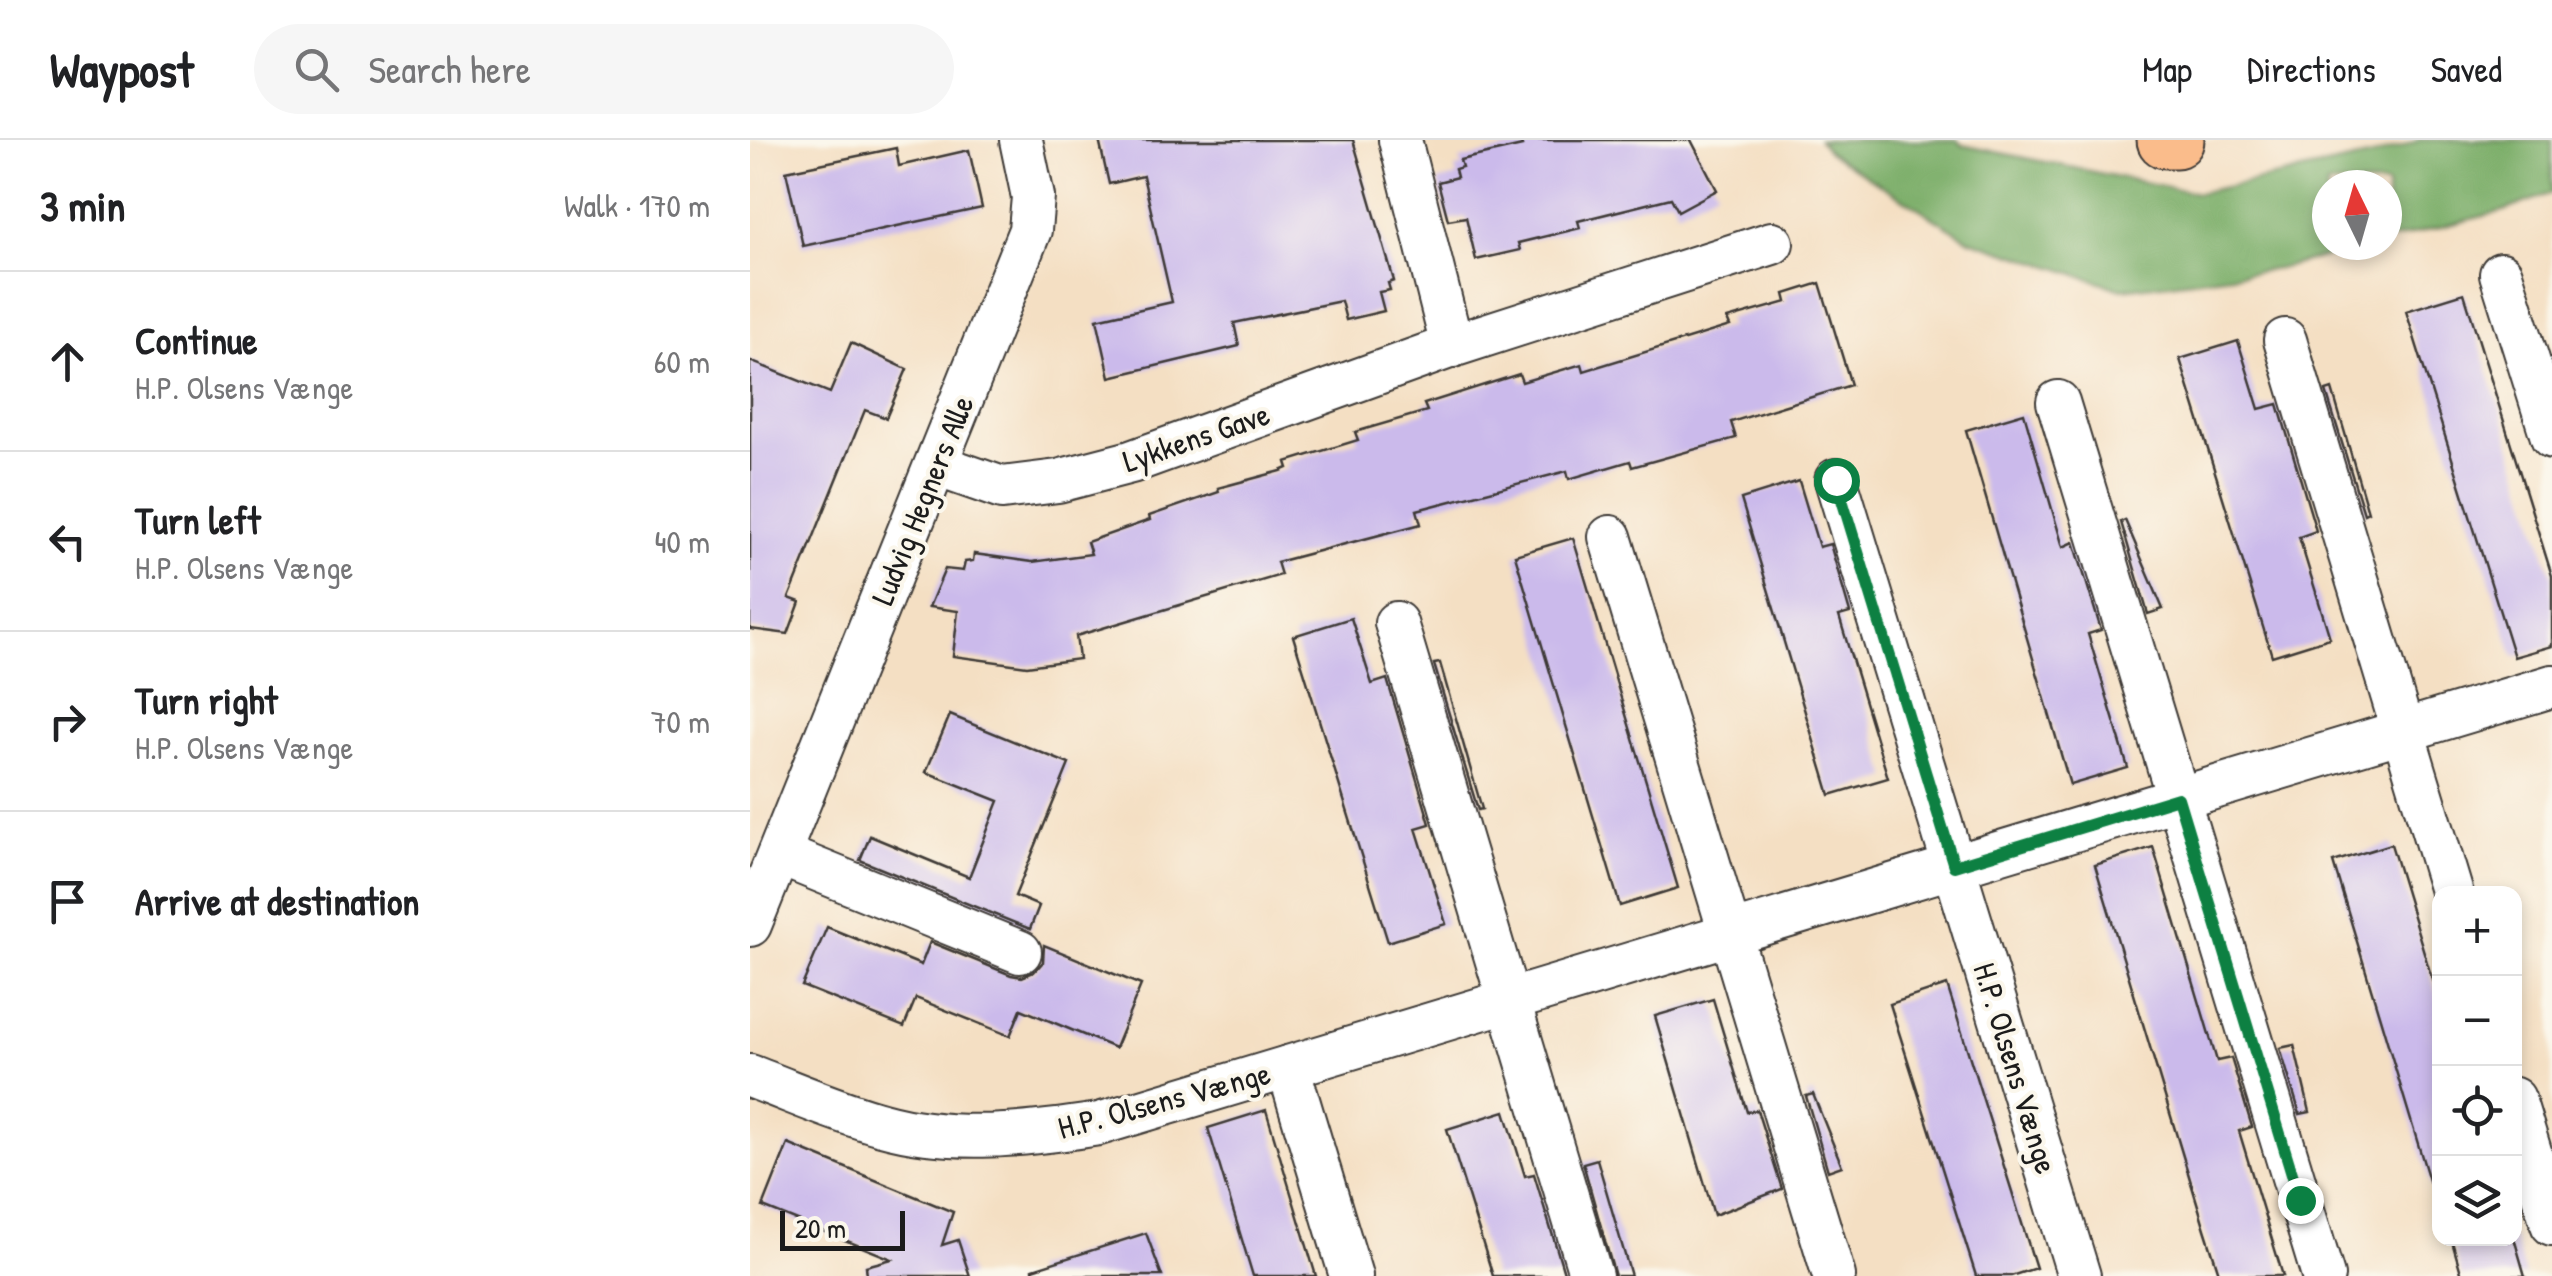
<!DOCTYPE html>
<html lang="en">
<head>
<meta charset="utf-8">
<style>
	:root { --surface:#fff; --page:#f6f6f6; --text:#202124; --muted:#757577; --line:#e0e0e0 }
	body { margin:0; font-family:"Patrick Hand",sans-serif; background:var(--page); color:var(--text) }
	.controls { position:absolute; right:30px; bottom:30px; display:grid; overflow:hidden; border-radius:20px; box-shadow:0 5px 15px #0003 }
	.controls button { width:90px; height:90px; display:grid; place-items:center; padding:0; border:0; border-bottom:2px solid var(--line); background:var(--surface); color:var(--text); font:50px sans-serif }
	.compass { position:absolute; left:1562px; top:30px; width:90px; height:90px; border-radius:50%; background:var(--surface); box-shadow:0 5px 15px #0003; rotate:355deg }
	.scale { position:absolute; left:30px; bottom:25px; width:125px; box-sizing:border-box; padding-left:10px; border:5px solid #1c1c1c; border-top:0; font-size:28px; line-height:35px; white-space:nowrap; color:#1c1c1c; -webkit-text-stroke:8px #fbf7ec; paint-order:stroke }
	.stop { position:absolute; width:30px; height:30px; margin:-22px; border:8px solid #0b8043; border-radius:50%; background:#fff }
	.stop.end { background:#0b8043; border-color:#fff; box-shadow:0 2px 10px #0008 }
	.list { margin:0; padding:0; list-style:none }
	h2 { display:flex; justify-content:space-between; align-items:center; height:130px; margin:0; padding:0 40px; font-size:42px }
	h2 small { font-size:32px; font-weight:400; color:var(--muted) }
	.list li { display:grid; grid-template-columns:65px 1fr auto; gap:30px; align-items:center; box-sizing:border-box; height:180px; padding:0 40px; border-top:2px solid var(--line) }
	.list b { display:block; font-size:38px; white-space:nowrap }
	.list p { margin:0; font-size:32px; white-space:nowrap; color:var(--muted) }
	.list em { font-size:32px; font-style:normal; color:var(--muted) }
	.icon { flex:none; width:55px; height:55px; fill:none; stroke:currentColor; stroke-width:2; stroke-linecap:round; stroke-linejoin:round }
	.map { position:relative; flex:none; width:1802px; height:1136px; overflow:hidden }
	header { display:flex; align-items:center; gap:60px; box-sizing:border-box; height:140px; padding:0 50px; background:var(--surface); border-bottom:2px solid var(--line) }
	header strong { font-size:48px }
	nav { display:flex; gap:55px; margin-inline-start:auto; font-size:35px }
	.search { width:700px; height:90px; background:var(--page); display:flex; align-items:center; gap:25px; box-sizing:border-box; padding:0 35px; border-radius:55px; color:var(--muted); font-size:38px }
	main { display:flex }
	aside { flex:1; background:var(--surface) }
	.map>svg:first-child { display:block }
	.forest { fill:#7bae69; stroke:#4c6542; stroke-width:2.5 }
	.building { fill:#cbbaeb }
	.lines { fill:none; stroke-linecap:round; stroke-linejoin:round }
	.minor-casing { stroke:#3c3935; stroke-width:46 }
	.motorway-casing { stroke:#3c3935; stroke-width:59 }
	.minor { stroke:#fff; stroke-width:42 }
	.motorway { stroke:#fabc8b; stroke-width:55 }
	.route { stroke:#0b8043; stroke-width:12 }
	.labels { text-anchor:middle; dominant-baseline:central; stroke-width:8; stroke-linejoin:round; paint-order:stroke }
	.street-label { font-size:32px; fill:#1c1c1c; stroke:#fbf7ec }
</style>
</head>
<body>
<header>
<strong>Waypost</strong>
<div class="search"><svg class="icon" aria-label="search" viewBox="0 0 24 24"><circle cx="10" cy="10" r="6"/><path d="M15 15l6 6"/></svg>Search here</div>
<nav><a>Map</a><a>Directions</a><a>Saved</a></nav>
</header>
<main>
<aside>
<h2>3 min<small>Walk · 170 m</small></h2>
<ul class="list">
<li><svg class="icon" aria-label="ahead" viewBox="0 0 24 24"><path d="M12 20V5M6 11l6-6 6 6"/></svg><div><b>Continue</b><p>H.P. Olsens Vænge</p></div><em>60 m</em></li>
<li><svg class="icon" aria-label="left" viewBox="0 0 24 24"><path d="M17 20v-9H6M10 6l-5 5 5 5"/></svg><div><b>Turn left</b><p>H.P. Olsens Vænge</p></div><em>40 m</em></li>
<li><svg class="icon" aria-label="right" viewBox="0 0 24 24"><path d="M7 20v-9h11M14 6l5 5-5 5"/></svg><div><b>Turn right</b><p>H.P. Olsens Vænge</p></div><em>70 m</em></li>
<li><svg class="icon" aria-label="arrive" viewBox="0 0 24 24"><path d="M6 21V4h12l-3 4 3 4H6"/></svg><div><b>Arrive at destination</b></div></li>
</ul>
</aside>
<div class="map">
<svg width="1802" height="1136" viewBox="0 0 1802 1136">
	<rect width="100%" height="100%" fill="#fbf7ec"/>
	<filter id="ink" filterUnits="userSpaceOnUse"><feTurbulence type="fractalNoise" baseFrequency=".01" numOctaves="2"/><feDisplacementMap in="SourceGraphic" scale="20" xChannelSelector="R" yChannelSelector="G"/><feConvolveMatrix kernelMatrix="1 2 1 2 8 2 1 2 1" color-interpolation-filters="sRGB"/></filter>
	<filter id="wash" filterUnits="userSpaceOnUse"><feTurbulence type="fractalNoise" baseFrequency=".0048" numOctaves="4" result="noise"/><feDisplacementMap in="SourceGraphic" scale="40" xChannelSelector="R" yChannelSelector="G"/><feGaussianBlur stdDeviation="2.25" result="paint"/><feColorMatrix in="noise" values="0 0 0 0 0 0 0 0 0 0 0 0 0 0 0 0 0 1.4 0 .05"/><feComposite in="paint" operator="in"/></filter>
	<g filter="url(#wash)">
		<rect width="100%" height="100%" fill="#f4dfc3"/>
		<path class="forest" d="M1069,0H1207L1212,5L1447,53L1623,16L1670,0H1802V53L1753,71L1637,101V45H1577V105H1620L1528,129L1372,149L1220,100L1078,12Z"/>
		<g id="blocks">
			<g class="building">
				<path d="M349,0H603L644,141L638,143L640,150L629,152L634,171L596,180L591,161L484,183L489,206L360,237L347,179L422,162L393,36L359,44Z"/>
				<path d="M770,0H941L967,50L928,71L921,58L828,81L830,88L768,103L770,110L726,120L716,77L698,80L688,42L707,37L705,29L712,27L710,20L772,6Z"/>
				<path d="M146,8L149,26L219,10L232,68L53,106L36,31Z"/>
				<path d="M1070,143L1101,245L981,282L986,298L882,327L880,321L819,339L817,331L667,370L671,384L527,422L531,435L326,496L329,519L277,526L203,516L208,471L179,467L195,429L213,431L215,422L223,421L224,414L282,422L341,414L337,402L400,380L399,376L469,352L468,348L531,331L538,328L536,322L608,300L605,292L677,271L674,264L769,234L772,242L832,224L834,231L980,186L977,179L1037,162L1035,154Z"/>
				<path d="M1714,153L1802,436V506L1764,517L1656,171Z"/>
				<path d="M1488,201L1509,269L1528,264L1566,391L1549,397L1580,498L1522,516L1430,219Z"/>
				<path d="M101,203L157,229L136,278L115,270L39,458L50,462L38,494L0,489V221L80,253Z"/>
				<path d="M1582,249L1618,372L1614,374L1576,251Z"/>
				<path d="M1274,273L1313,407L1324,402L1351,490L1338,494L1378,628L1320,645L1216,290Z"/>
				<path d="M1049,341L1069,407L1080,404L1100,473L1089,476L1138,638L1080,655L991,359Z"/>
				<path d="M1375,380L1413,469L1398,474L1371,382Z"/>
				<path d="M823,398L928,748L870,766L765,415Z"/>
				<path d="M601,478L622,544L637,539L680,684L666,688L696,784L638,802L543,496Z"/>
				<path d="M690,523L732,669L728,670L684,524Z"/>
				<path d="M200,575L319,624L265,756L289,766L280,789L110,720L120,696L219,737L249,661L176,632Z"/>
				<path d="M1641,704L1690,865V1046L1681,1047L1583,722Z"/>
				<path d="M1403,707L1467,921L1481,918L1502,987L1489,991L1533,1136H1470L1455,1089L1345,725Z"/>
				<path d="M77,787L171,825L180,802L261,835L272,837L284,832L293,822L294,805L391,845L365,908L271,869L260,896L166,858L154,887L52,846Z"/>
				<path d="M1197,845L1286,1128L1261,1136H1226L1140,864Z"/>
				<path d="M963,859L997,972L1007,970L1032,1049L964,1075L905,876Z"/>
				<path d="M1544,905L1560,972L1550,974L1530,908Z"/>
				<path d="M1063,954L1092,1026L1078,1031L1056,956Z"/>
				<path d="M516,970L556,1103L566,1136H503L458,988Z"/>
				<path d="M755,971L775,1036L784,1034L815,1136H743L697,989Z"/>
				<path d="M38,1004L203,1072L192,1105L208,1100L220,1136H117L116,1126L142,1119L13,1067Z"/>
				<path d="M847,1019L881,1136H865L833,1023Z"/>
				<path d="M396,1093L412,1136H284L283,1129Z"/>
				<path d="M1701,1098H1764L1775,1136H1712Z"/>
			</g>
		</g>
	</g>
	<g filter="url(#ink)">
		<use href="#blocks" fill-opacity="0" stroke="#3c3935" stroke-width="2.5"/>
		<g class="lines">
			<defs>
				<g id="minor">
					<path d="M650,0L702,206"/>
					<path d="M1751,134L1802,297"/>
					<path d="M1535,200L1702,754"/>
					<path d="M1308,262L1573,1136"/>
					<path d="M186,325L252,348L308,341L381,322L702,206L1022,103"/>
					<path d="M1086,340L1329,1136"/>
					<path d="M860,397L1084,1136"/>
					<path d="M646,483L841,1136"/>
					<path d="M29,714L270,812"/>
					<path d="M0,785L280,90L283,57L271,0"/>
					<path d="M538,927L601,1136"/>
					<path d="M0,936C43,952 87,972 132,984C203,1004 278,995 349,984L1802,546"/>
					<path d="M1764,959L1802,1084"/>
				</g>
				<path id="motorway" d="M1415,0H1426"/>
			</defs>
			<use href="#minor" class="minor-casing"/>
			<use href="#motorway" class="motorway-casing"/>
			<use href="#minor" class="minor"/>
			<use href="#motorway" class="motorway"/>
		</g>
	</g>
	<g class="lines" filter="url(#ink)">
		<path class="route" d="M1086,340L1204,726L1428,658L1550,1060"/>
	</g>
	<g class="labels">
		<g class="street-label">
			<text transform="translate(446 297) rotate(-19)">Lykkens Gave</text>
			<text transform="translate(172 360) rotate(-68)">Ludvig Hegners Alle</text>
			<text transform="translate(1266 928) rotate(73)">H.P. Olsens Vænge</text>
			<text transform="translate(414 960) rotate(-15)">H.P. Olsens Vænge</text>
		</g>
	</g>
</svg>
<div class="controls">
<button>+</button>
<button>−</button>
<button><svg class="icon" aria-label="locate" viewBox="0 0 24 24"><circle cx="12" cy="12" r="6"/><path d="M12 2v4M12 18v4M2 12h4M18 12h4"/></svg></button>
<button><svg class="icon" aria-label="layers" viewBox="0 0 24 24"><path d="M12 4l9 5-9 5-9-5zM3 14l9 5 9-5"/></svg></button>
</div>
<svg class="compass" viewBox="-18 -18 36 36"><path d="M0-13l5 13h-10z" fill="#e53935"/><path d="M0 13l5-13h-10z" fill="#757577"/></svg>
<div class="scale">20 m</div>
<div class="stop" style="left:1086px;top:340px"></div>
<div class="stop end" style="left:1550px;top:1060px"></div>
</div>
</main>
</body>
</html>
